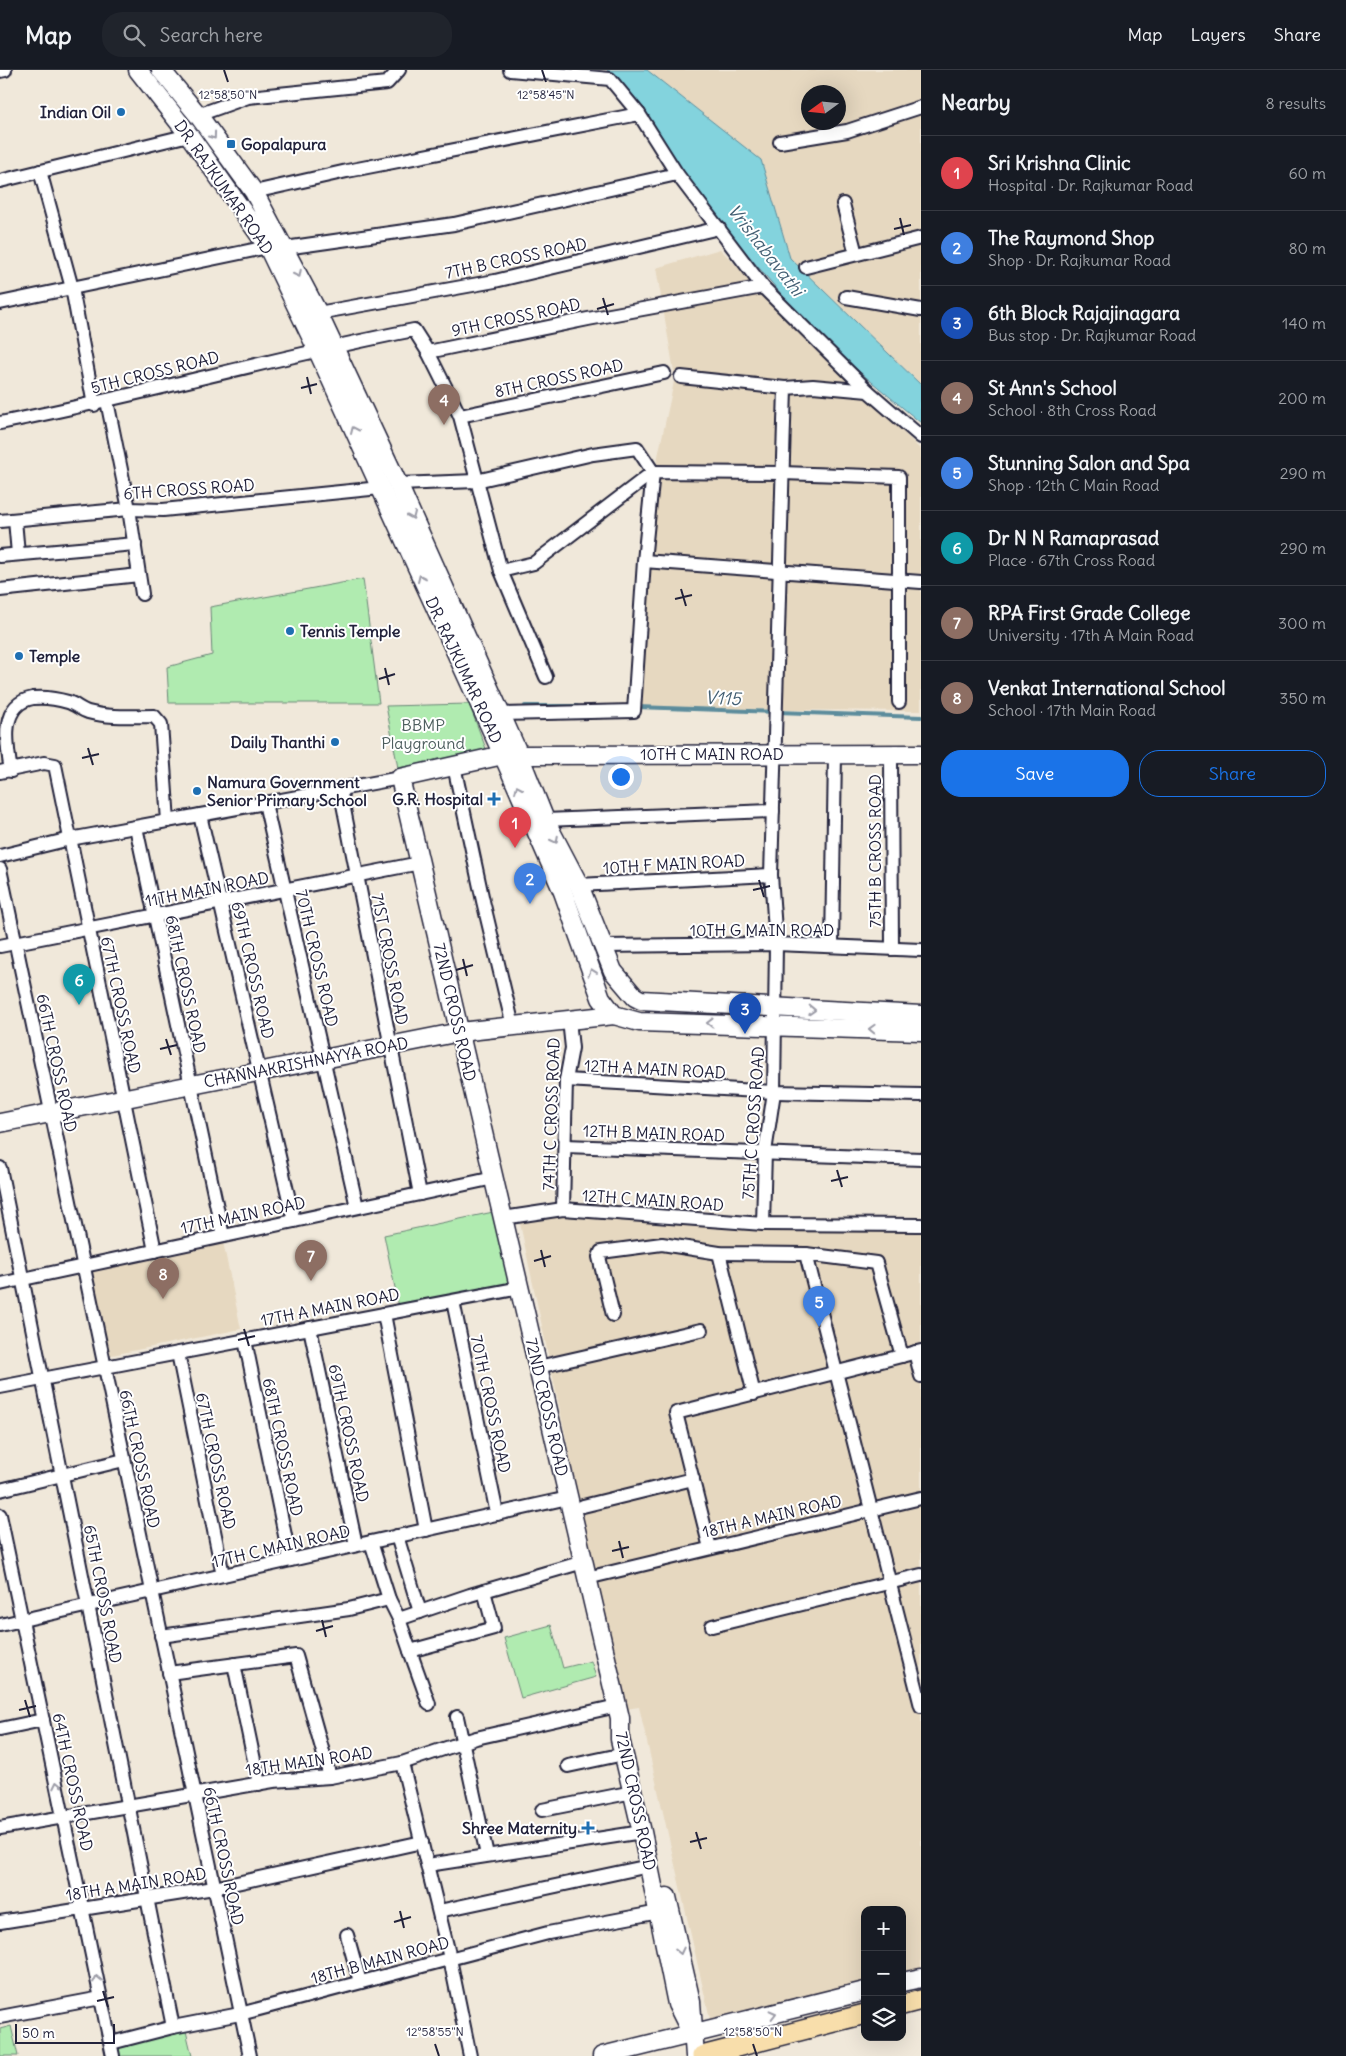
<!DOCTYPE html>
<html lang="en">
<head>
<meta charset="utf-8">
<style>
	:root { --surface:#171b24; --page:#20242c; --text:#f1f3f6; --muted:#9ea1a6; --line:#363941; --accent:#1a73e8 }
	body { margin:0; font-family:Delius,sans-serif; background:var(--page); color:var(--text) }
	.controls { position:absolute; right:15px; bottom:15px; display:grid; overflow:hidden; border-radius:10px; box-shadow:0 5px 20px #0002 }
	.controls button { width:45px; height:45px; display:grid; place-items:center; padding:0; border:0; border-bottom:1px solid var(--line); background:var(--surface); color:var(--text); font:25px sans-serif }
	.compass { position:absolute; left:801px; top:15px; width:45px; height:45px; border-radius:50%; background:var(--surface); box-shadow:0 5px 20px #0002; rotate:255deg }
	.scale { position:absolute; left:15px; bottom:12px; width:100px; box-sizing:border-box; padding-left:5px; border:2px solid #22223b; border-top:0; font-size:14px; line-height:18px; white-space:nowrap; color:#22223b; -webkit-text-stroke:4px #fff; paint-order:stroke }
	.you { position:absolute; left:620px; top:706px; width:18px; height:18px; margin:-12px; border:4px solid #fff; border-radius:50%; background:#1a73e8; box-shadow:0 0 0 8px #1a73e833 }
	.badge { display:grid; place-items:center; width:32px; height:32px; border-radius:50%; background:var(--accent); color:#fff; font-size:16px; font-weight:700 }
	.pin { position:absolute; translate:-50% -41px; filter:drop-shadow(0 1px 2px #0008) }
	.pin::after { content:''; position:absolute; top:26px; width:18px; height:15px; background:inherit; clip-path:polygon(0 0,100% 0,50% 100%) }
	.list { margin:0; padding:0; list-style:none }
	h2 { display:flex; justify-content:space-between; align-items:center; height:65px; margin:0; padding:0 20px; font-size:21px }
	h2 small { font-size:16px; font-weight:400; color:var(--muted) }
	.list li { display:grid; grid-template-columns:32px 1fr auto; gap:15px; align-items:center; box-sizing:border-box; height:75px; padding:0 20px; border-top:1px solid var(--line) }
	.list b { display:block; font-size:19px; white-space:nowrap }
	.list p { margin:0; font-size:16px; white-space:nowrap; color:var(--muted) }
	.list em { font-size:16px; font-style:normal; color:var(--muted) }
	.actions { display:flex; gap:10px; padding:15px 20px }
	.actions a { flex:1; padding:11px 0; border:1px solid var(--accent); border-radius:20px; text-align:center; font-size:18px; color:var(--accent) }
	.actions .main { background:var(--accent); color:#fff }
	.icon { flex:none; width:28px; height:28px; fill:none; stroke:currentColor; stroke-width:2; stroke-linecap:round; stroke-linejoin:round }
	.map { position:relative; flex:none; width:921px; height:1986px; overflow:hidden }
	header { display:flex; align-items:center; gap:30px; box-sizing:border-box; height:70px; padding:0 25px; background:var(--surface); border-bottom:1px solid var(--line) }
	header strong { font-size:24px }
	nav { display:flex; gap:28px; margin-inline-start:auto; font-size:18px }
	.search { width:350px; height:45px; background:var(--page); display:flex; align-items:center; gap:12px; box-sizing:border-box; padding:0 18px; border-radius:20px; color:var(--muted); font-size:19px }
	main { display:flex }
	aside { flex:1; background:var(--surface) }
	.map>svg:first-child { display:block }
	.built { fill:#e6d8c0; fill-rule:evenodd }
	.green { fill:#b0ebb0; stroke:#698676 }
	.water { fill:#83d3dd; stroke:#5c8c9c }
	.lines { fill:none; stroke-linecap:round; stroke-linejoin:round }
	.stream { stroke:#5c8c9c; stroke-width:4 }
	.street-casing { stroke:#22223b; stroke-width:16 }
	.secondary-casing { stroke:#22223b; stroke-width:21 }
	.primary-casing { stroke:#22223b; stroke-width:22 }
	.street { stroke:#fff; stroke-width:12 }
	.secondary { stroke:#fff; stroke-width:18 }
	.primary { stroke:#f8deab; stroke-width:19 }
	.oneway { stroke:#9c9ca7 }
	.ticks { fill:none; stroke:#22223b; stroke-width:2 }
	.poi-dot { fill:#1f6fb2; stroke:#fff; stroke-width:2 }
	.labels { text-anchor:middle; dominant-baseline:central; stroke-width:4; stroke-linejoin:round; paint-order:stroke }
	.poi-label { font-size:16px; font-weight:bold; fill:#22223b; stroke:#fff; text-anchor:end }
	.street-label { font-size:16px; fill:#22223b; stroke:#fff }
	.park-label { font-size:16px; fill:#4d5e5e; stroke:#fff }
	.water-label { font-size:18px; font-style:italic; fill:#446074; stroke:#fff }
	.ticks-label { font-size:12px; text-anchor:middle; fill:#22223b; stroke:#fff; stroke-width:4; stroke-linejoin:round; paint-order:stroke }
</style>
</head>
<body>
<header>
<strong>Map</strong>
<div class="search"><svg class="icon" aria-label="search" viewBox="0 0 24 24"><circle cx="10" cy="10" r="6"/><path d="M15 15l6 6"/></svg>Search here</div>
<nav><a>Map</a><a>Layers</a><a>Share</a></nav>
</header>
<main>
<div class="map">
<svg width="921" height="1986" viewBox="0 0 921 1986">
	<rect width="100%" height="100%" fill="#f0e8da"/>
	<filter id="ink" filterUnits="userSpaceOnUse"><feTurbulence type="fractalNoise" baseFrequency=".02" numOctaves="2"/><feDisplacementMap in="SourceGraphic" scale="10" xChannelSelector="R" yChannelSelector="G"/><feConvolveMatrix kernelMatrix="1 2 1 2 8 2 1 2 1" color-interpolation-filters="sRGB"/></filter>
	<g filter="url(#ink)">
		<g class="built">
			<path d="M647,0H921V315L790,188L760,90ZM808,22H838V52H808Z"/>
			<path d="M720,179L921,380V641L637,639L646,442L675,307L656,198Z"/>
			<path d="M553,1144L921,1158V1901L902,1905V1840H865V1915L711,1953L639,1637L626,1639L613,1587L519,1149Z"/>
			<path d="M223,1172L241,1259L102,1287L85,1199Z"/>
		</g>
		<g class="green">
			<path d="M363,509L379,633H169L167,597L212,585L210,537Z"/>
			<path d="M469,634L488,684L398,698L386,636Z"/>
			<path d="M498,1141L513,1213L399,1237L384,1165Z"/>
			<path d="M551,1555L563,1598L591,1591L596,1607L521,1628L504,1568Z"/>
			<path d="M11,1956L18,1986H0V1959Z"/>
			<path d="M186,1961L192,1986H118L116,1978Z"/>
		</g>
		<path class="water" d="M607,0H647L761,90L790,188L921,315V353L818,267L700,129L634,30Z"/>
		<g class="lines">
			<g class="stream">
				<path d="M525,636H577"/>
				<path d="M637,637L921,647"/>
			</g>
			<defs>
				<g id="street">
					<path d="M510,0L610,9L639,44L677,104L763,217L868,321"/>
					<path d="M0,1L5,0"/>
					<path d="M198,45L248,27L387,13L399,0"/>
					<path d="M780,72L847,61L921,37"/>
					<path d="M40,101L72,218L94,335"/>
					<path d="M0,111L189,65"/>
					<path d="M254,122L347,101L639,44"/>
					<path d="M843,134L856,184"/>
					<path d="M806,197L921,168"/>
					<path d="M846,227L921,240"/>
					<path d="M0,233L268,177L285,178L454,154L677,104"/>
					<path d="M318,243L495,211L719,158"/>
					<path d="M428,282L460,346L501,501L534,493L653,402L782,403L899,407V632"/>
					<path d="M681,307L785,318"/>
					<path d="M107,331L129,439L142,524"/>
					<path d="M460,346L664,303"/>
					<path d="M0,353C139,326 275,287 414,260L428,282L588,249L763,217"/>
					<path d="M398,414L476,411L593,384L637,378L653,402L644,491"/>
					<path d="M15,450L18,484"/>
					<path d="M0,451L129,439L163,440L380,418"/>
					<path d="M0,486L135,474"/>
					<path d="M501,501L546,607"/>
					<path d="M0,520L139,505"/>
					<path d="M499,644L634,641L644,491L921,512"/>
					<path d="M891,684L892,879"/>
					<path d="M454,696L483,831L513,956"/>
					<path d="M11,701C6,672 0,634 33,628C43,627 58,629 68,632C75,634 81,640 88,642C110,648 132,646 154,646L161,654L168,751"/>
					<path d="M0,702L44,693L55,695L155,1181"/>
					<path d="M340,719L420,1124"/>
					<path d="M265,733L357,1137"/>
					<path d="M200,745L294,1151"/>
					<path d="M545,750L773,741"/>
					<path d="M136,757L223,1166"/>
					<path d="M0,786L70,769L400,708"/>
					<path d="M0,799L250,1986"/>
					<path d="M579,815L771,805"/>
					<path d="M0,876L420,793"/>
					<path d="M602,876L776,874L921,880"/>
					<path d="M832,876L835,684"/>
					<path d="M566,1010L774,1022L921,1025"/>
					<path d="M565,1076L921,1089"/>
					<path d="M0,1098L173,1957"/>
					<path d="M563,1139L566,1010L572,978L569,950"/>
					<path d="M503,1148L563,1139L763,1154L921,1155"/>
					<path d="M763,1154L765,1082L774,1022L776,874L771,805L785,318L813,316L868,321L921,367"/>
					<path d="M719,1183L754,1324"/>
					<path d="M806,1184L876,1193L902,1286"/>
					<path d="M0,1214L494,1108"/>
					<path d="M453,1231L497,1444"/>
					<path d="M384,1244L426,1460"/>
					<path d="M613,1245L599,1187L601,1182L662,1174L719,1183L806,1184L921,1636"/>
					<path d="M310,1258L356,1475"/>
					<path d="M245,1270L290,1490"/>
					<path d="M915,1282L921,1306"/>
					<path d="M178,1283L223,1505"/>
					<path d="M538,1297L701,1260"/>
					<path d="M0,1317L520,1218"/>
					<path d="M0,1420L124,1390"/>
					<path d="M583,1436L693,1409"/>
					<path d="M0,1445L113,1986"/>
					<path d="M397,1466L420,1542"/>
					<path d="M371,1472L389,1529L399,1549L470,1525L583,1492"/>
					<path d="M710,1478L676,1343L921,1281"/>
					<path d="M587,1508L921,1428"/>
					<path d="M399,1549L410,1581L494,1558L484,1521"/>
					<path d="M0,1555L568,1428"/>
					<path d="M712,1556L921,1505"/>
					<path d="M161,1566L349,1539L389,1529"/>
					<path d="M410,1581L429,1634"/>
					<path d="M234,1594L259,1714"/>
					<path d="M169,1603L296,1586L330,1707"/>
					<path d="M457,1647L487,1785"/>
					<path d="M0,1659L43,1650"/>
					<path d="M402,1693L449,1884L470,1986"/>
					<path d="M568,1696L624,1684"/>
					<path d="M542,1740L633,1722"/>
					<path d="M0,1758L273,1711L330,1707L402,1693L476,1668L617,1636"/>
					<path d="M428,1795L642,1762"/>
					<path d="M439,1841L649,1796"/>
					<path d="M0,1852L214,1818L422,1772"/>
					<path d="M347,1865L360,1912"/>
					<path d="M0,1947L101,1928"/>
					<path d="M111,1973L173,1957L240,1944L548,1863L659,1842"/>
				</g>
				<g id="secondary">
					<path d="M138,0L189,65L268,177L317,279L503,685L563,822L601,928L614,945L639,952L921,961"/>
					<path d="M161,0L198,45L254,122L318,243L398,414L519,685L545,750L579,815L613,901L635,927L641,930L921,945"/>
					<path d="M0,1053L460,962L614,945"/>
					<path d="M667,1827L691,1932L695,1986"/>
					<path d="M902,1912L921,1908"/>
					<path d="M692,1964L677,1934L642,1762L620,1669V1648L400,708L503,685H519L921,684"/>
					<path d="M602,1986L865,1921"/>
				</g>
				<g id="primary">
					<path d="M902,1935L921,1930"/>
					<path d="M702,1986L865,1944"/>
				</g>
			</defs>
			<use href="#street" class="street-casing"/>
			<use href="#secondary" class="secondary-casing"/>
			<use href="#primary" class="primary-casing"/>
			<use href="#street" class="street"/>
			<use href="#secondary" class="secondary"/>
			<use href="#primary" class="primary"/>
		</g>
		<defs><path id="oneway-chevron" d="M-2-3.5L2.5 0L-2 3.5" fill="none" stroke-width="1.6" stroke-linecap="round" stroke-linejoin="round" transform="scale(1.25)"/></defs>
		<g class="oneway">
			<use href="#oneway-chevron" transform="translate(213 66) rotate(54)"/>
			<use href="#oneway-chevron" transform="translate(298 204) rotate(63)"/>
			<use href="#oneway-chevron" transform="translate(354 360) rotate(-114)"/>
			<use href="#oneway-chevron" transform="translate(412 446) rotate(66)"/>
			<use href="#oneway-chevron" transform="translate(421 508) rotate(-115)"/>
			<use href="#oneway-chevron" transform="translate(518 719) rotate(-114)"/>
			<use href="#oneway-chevron" transform="translate(555 770) rotate(63)"/>
			<use href="#oneway-chevron" transform="translate(592 902) rotate(-109)"/>
			<use href="#oneway-chevron" transform="translate(812 940) rotate(2)"/>
			<use href="#oneway-chevron" transform="translate(710 953) rotate(-179)"/>
			<use href="#oneway-chevron" transform="translate(872 959) rotate(-178)"/>
			<use href="#oneway-chevron" transform="translate(57 1715) rotate(-102)"/>
			<use href="#oneway-chevron" transform="translate(680 1881) rotate(77)"/>
			<use href="#oneway-chevron" transform="translate(97 1909) rotate(-102)"/>
			<use href="#oneway-chevron" transform="translate(773 1944) rotate(-14)"/>
		</g>
	</g>
	<path class="ticks" d="M224,0L228,12M542,0L546,12M900,148L904,165M894,159L911,155M603,228L608,245M597,239L614,234M307,307L311,324M301,318L317,314M681,519L686,536M675,529L692,525M385,598L389,615M379,609L395,604M88,678L93,695M82,688L99,684M759,810L764,827M753,820L770,816M463,889L467,906M456,900L473,895M166,969L171,985M160,979L177,975M837,1100L842,1117M831,1111L848,1107M541,1180L545,1197M534,1191L551,1186M244,1259L249,1276M238,1270L255,1266M619,1471L623,1488M612,1481L629,1477M322,1550L326,1567M316,1561L333,1556M25,1630L30,1647M19,1640L36,1636M696,1762L701,1779M690,1772L707,1768M400,1841L404,1858M394,1852L411,1847M103,1921L108,1937M97,1931L114,1927M435,1974L439,1986M753,1974L757,1986"/>
	<g class="poi-dot">
		<circle cx="121" cy="42" r="5"/>
		<rect x="226" y="69" width="10" height="10" rx="2.5"/>
		<circle cx="290" cy="561" r="5"/>
		<circle cx="19" cy="586" r="5"/>
		<circle cx="335" cy="672" r="5"/>
		<circle cx="197" cy="721" r="5"/>
		<path d="M491.5 721.5h5v5h5v5h-5v5h-5v-5h-5v-5h5z"/>
		<path d="M585.5 1750.5h5v5h5v5h-5v5h-5v-5h-5v-5h5z"/>
	</g>
	<g class="labels">
		<g class="poi-label">
			<text x="111" y="42">Indian Oil</text>
			<text x="241" y="74" text-anchor="start">Gopalapura</text>
			<text x="300" y="561" text-anchor="start">Tennis Temple</text>
			<text x="29" y="586" text-anchor="start">Temple</text>
			<text x="325" y="672">Daily Thanthi</text>
			<text x="207" y="712" text-anchor="start">Namura Government<tspan x="207" dy="18">Senior Primary School</tspan></text>
			<text x="483" y="729">G.R. Hospital</text>
			<text x="577" y="1758">Shree Maternity</text>
		</g>
		<g class="street-label">
			<text transform="translate(224 117) rotate(55)">DR. RAJKUMAR ROAD</text>
			<text transform="translate(516 188) rotate(-12)">7TH B CROSS ROAD</text>
			<text transform="translate(516 247) rotate(-12)">9TH CROSS ROAD</text>
			<text transform="translate(155 302) rotate(-14)">5TH CROSS ROAD</text>
			<text transform="translate(559 308) rotate(-12)">8TH CROSS ROAD</text>
			<text transform="translate(189 419) rotate(-4)">6TH CROSS ROAD</text>
			<text transform="translate(464 600) rotate(65)">DR. RAJKUMAR ROAD</text>
			<text x="712" y="684">10TH C MAIN ROAD</text>
			<text transform="translate(875 781) rotate(-90)">75TH B CROSS ROAD</text>
			<text transform="translate(674 794) rotate(-3)">10TH F MAIN ROAD</text>
			<text transform="translate(207 819) rotate(-11)">11TH MAIN ROAD</text>
			<text x="762" y="860">10TH G MAIN ROAD</text>
			<text transform="translate(317 888) rotate(77)">70TH CROSS ROAD</text>
			<text transform="translate(390 889) rotate(79)">71ST CROSS ROAD</text>
			<text transform="translate(253 900) rotate(77)">69TH CROSS ROAD</text>
			<text transform="translate(186 914) rotate(78)">68TH CROSS ROAD</text>
			<text transform="translate(121 935) rotate(78)">67TH CROSS ROAD</text>
			<text transform="translate(455 942) rotate(77)">72ND CROSS ROAD</text>
			<text transform="translate(306 992) rotate(-11)">CHANNAKRISHNAYYA ROAD</text>
			<text transform="translate(57 993) rotate(78)">66TH CROSS ROAD</text>
			<text transform="translate(655 999) rotate(3)">12TH A MAIN ROAD</text>
			<text transform="translate(551 1044) rotate(-88)">74TH C CROSS ROAD</text>
			<text transform="translate(753 1053) rotate(-86)">75TH C CROSS ROAD</text>
			<text transform="translate(654 1063) rotate(2)">12TH B MAIN ROAD</text>
			<text transform="translate(653 1130) rotate(4)">12TH C MAIN ROAD</text>
			<text transform="translate(243 1145) rotate(-12)">17TH MAIN ROAD</text>
			<text transform="translate(330 1237) rotate(-11)">17TH A MAIN ROAD</text>
			<text transform="translate(491 1334) rotate(78)">70TH CROSS ROAD</text>
			<text transform="translate(547 1337) rotate(77)">72ND CROSS ROAD</text>
			<text transform="translate(349 1363) rotate(78)">69TH CROSS ROAD</text>
			<text transform="translate(283 1377) rotate(78)">68TH CROSS ROAD</text>
			<text transform="translate(140 1389) rotate(78)">66TH CROSS ROAD</text>
			<text transform="translate(216 1391) rotate(78)">67TH CROSS ROAD</text>
			<text transform="translate(772 1446) rotate(-13)">18TH A MAIN ROAD</text>
			<text transform="translate(281 1476) rotate(-13)">17TH C MAIN ROAD</text>
			<text transform="translate(103 1524) rotate(79)">65TH CROSS ROAD</text>
			<text transform="translate(309 1691) rotate(-8)">18TH MAIN ROAD</text>
			<text transform="translate(73 1712) rotate(78)">64TH CROSS ROAD</text>
			<text transform="translate(636 1731) rotate(78)">72ND CROSS ROAD</text>
			<text transform="translate(224 1786) rotate(78)">66TH CROSS ROAD</text>
			<text transform="translate(136 1814) rotate(-9)">18TH A MAIN ROAD</text>
			<text transform="translate(380 1890) rotate(-15)">18TH B MAIN ROAD</text>
		</g>
		<g class="park-label">
			<text x="423" y="655">BBMP<tspan x="423" dy="18">Playground</tspan></text>
		</g>
		<g class="water-label">
			<text transform="translate(766 180) rotate(52)">Vrishabavathi</text>
			<text transform="translate(723 628) rotate(2)">V115</text>
		</g>
	</g>
	<g class="ticks-label">
		<text x="228" y="29">12°58'50"N</text>
		<text x="546" y="29">12°58'45"N</text>
		<text x="435" y="1966">12°58'55"N</text>
		<text x="753" y="1966">12°58'50"N</text>
	</g>
</svg>
<div class="controls">
<button>+</button>
<button>−</button>
<button><svg class="icon" aria-label="layers" viewBox="0 0 24 24"><path d="M12 4l9 5-9 5-9-5zM3 14l9 5 9-5"/></svg></button>
</div>
<svg class="compass" viewBox="-18 -18 36 36"><path d="M0-13l5 13h-10z" fill="#e53935"/><path d="M0 13l5-13h-10z" fill="#9ea1a6"/></svg>
<div class="scale">50 m</div>
<div class="you"></div>
<div class="pin badge" style="left:515px;top:778px;background:#e0444e">1</div>
<div class="pin badge" style="left:530px;top:834px;background:#3f7fe0">2</div>
<div class="pin badge" style="left:745px;top:964px;background:#1a4fb4">3</div>
<div class="pin badge" style="left:444px;top:355px;background:#8d6e63">4</div>
<div class="pin badge" style="left:819px;top:1257px;background:#3f7fe0">5</div>
<div class="pin badge" style="left:79px;top:935px;background:#0f9aa8">6</div>
<div class="pin badge" style="left:311px;top:1211px;background:#8d6e63">7</div>
<div class="pin badge" style="left:163px;top:1229px;background:#8d6e63">8</div>
</div>
<aside>
<h2>Nearby<small>8 results</small></h2>
<ul class="list">
<li><span class="badge" style="background:#e0444e">1</span><div><b>Sri Krishna Clinic</b><p>Hospital · Dr. Rajkumar Road</p></div><em>60 m</em></li>
<li><span class="badge" style="background:#3f7fe0">2</span><div><b>The Raymond Shop</b><p>Shop · Dr. Rajkumar Road</p></div><em>80 m</em></li>
<li><span class="badge" style="background:#1a4fb4">3</span><div><b>6th Block Rajajinagara</b><p>Bus stop · Dr. Rajkumar Road</p></div><em>140 m</em></li>
<li><span class="badge" style="background:#8d6e63">4</span><div><b>St Ann's School</b><p>School · 8th Cross Road</p></div><em>200 m</em></li>
<li><span class="badge" style="background:#3f7fe0">5</span><div><b>Stunning Salon and Spa</b><p>Shop · 12th C Main Road</p></div><em>290 m</em></li>
<li><span class="badge" style="background:#0f9aa8">6</span><div><b>Dr N N Ramaprasad</b><p>Place · 67th Cross Road</p></div><em>290 m</em></li>
<li><span class="badge" style="background:#8d6e63">7</span><div><b>RPA First Grade College</b><p>University · 17th A Main Road</p></div><em>300 m</em></li>
<li><span class="badge" style="background:#8d6e63">8</span><div><b>Venkat International School</b><p>School · 17th Main Road</p></div><em>350 m</em></li>
</ul>
<div class="actions"><a class="main">Save</a><a>Share</a></div>
</aside>
</main>
</body>
</html>
